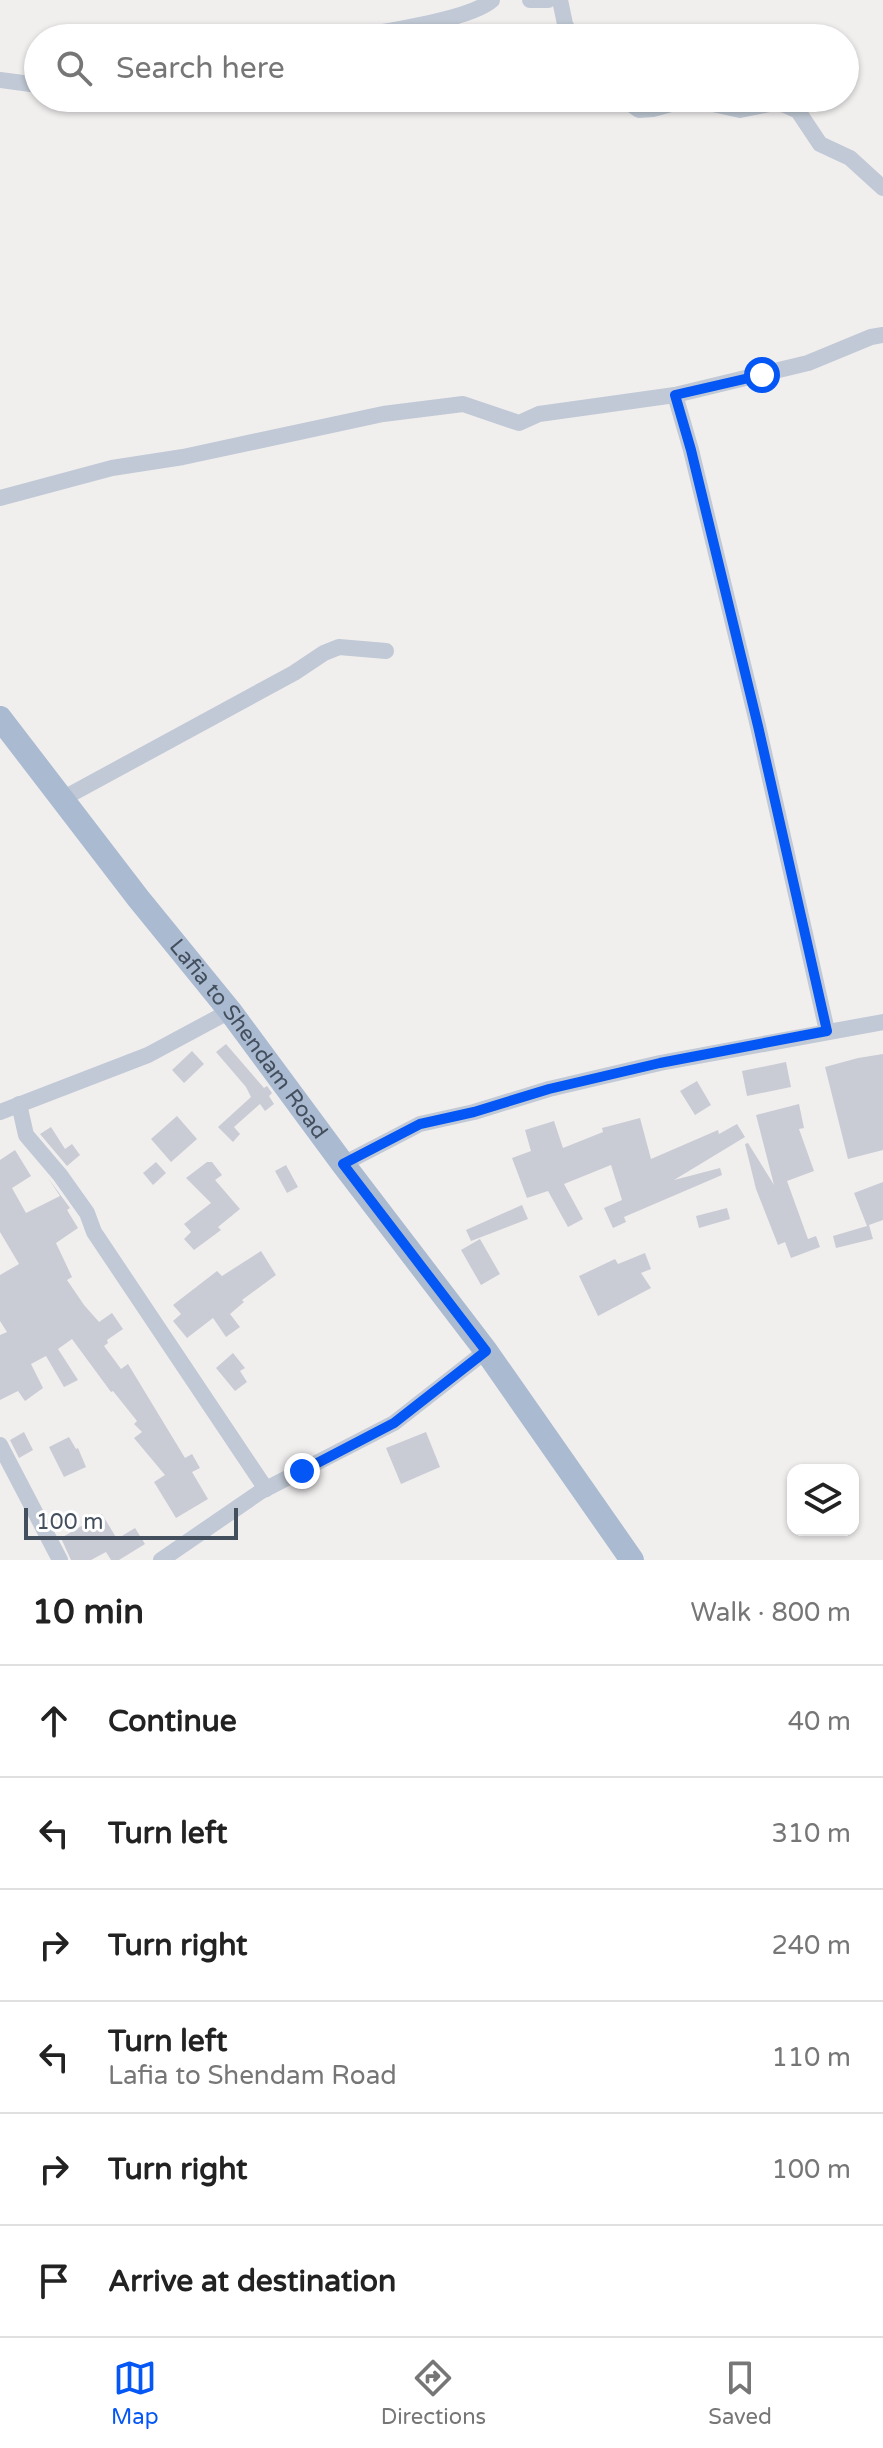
<!DOCTYPE html>
<html lang="en">
<head>
<meta charset="utf-8">
<style>
	:root { --surface:#fff; --page:#f6f6f6; --text:#222; --muted:#767676; --line:#e0e0e0; --accent:#0456f5 }
	body { margin:0; font-family:"Varela Round",sans-serif; background:var(--page); color:var(--text) }
	.controls { position:absolute; right:24px; bottom:24px; display:grid; overflow:hidden; border-radius:16px; box-shadow:0 2px 6px #0004 }
	.controls button { width:72px; height:72px; display:grid; place-items:center; padding:0; border:0; border-bottom:2px solid var(--line); background:var(--surface); color:var(--text); font:40px sans-serif }
	.scale { position:absolute; left:24px; bottom:20px; width:214px; box-sizing:border-box; padding-left:8px; border:4px solid #444f5e; border-top:0; font-size:22px; line-height:28px; white-space:nowrap; color:#444f5e; -webkit-text-stroke:6px #fff; paint-order:stroke }
	.stop { position:absolute; width:24px; height:24px; margin:-18px; border:6px solid #0456f5; border-radius:50%; background:#fff }
	.stop.end { background:#0456f5; border-color:#fff; box-shadow:0 2px 8px #0008 }
	.list { margin:0; padding:0; list-style:none }
	h2 { display:flex; justify-content:space-between; align-items:center; height:104px; margin:0; padding:0 32px; font-size:34px }
	h2 small { font-size:26px; font-weight:400; color:var(--muted) }
	.list li { display:grid; grid-template-columns:52px 1fr auto; gap:24px; align-items:center; box-sizing:border-box; height:112px; padding:0 32px; border-top:2px solid var(--line) }
	.list b { display:block; font-size:30px; white-space:nowrap }
	.list p { margin:0; font-size:26px; white-space:nowrap; color:var(--muted) }
	.list em { font-size:26px; font-style:normal; color:var(--muted) }
	.icon { flex:none; width:44px; height:44px; fill:none; stroke:currentColor; stroke-width:2; stroke-linecap:round; stroke-linejoin:round }
	.map { position:relative; flex:none; width:883px; height:1560px; overflow:hidden }
	.search { position:absolute; background:var(--surface); box-shadow:0 2px 6px #0004; left:24px; right:24px; top:24px; height:88px; display:flex; align-items:center; gap:20px; box-sizing:border-box; padding:0 28px; border-radius:44px; color:var(--muted); font-size:30px }
	.sheet { height:776px; background:var(--surface) }
	nav { display:flex; justify-content:space-around; align-items:center; box-sizing:border-box; height:112px; border-top:2px solid var(--line); background:var(--surface); font-size:22px; color:var(--muted) }
	nav a { display:grid; justify-items:center; gap:4px }
	nav .on { color:var(--accent) }
	.map>svg:first-child { display:block }
	.building { fill:#c9ccd5 }
	.lines { fill:none; stroke-linecap:round; stroke-linejoin:round }
	.minor { stroke:#c0c9d5; stroke-width:16 }
	.primary { stroke:#aabad1; stroke-width:24 }
	.route { stroke:#0456f5; stroke-width:10 }
	.labels { text-anchor:middle; dominant-baseline:central; stroke-width:6; stroke-linejoin:round; paint-order:stroke }
	.street-label { font-size:22px; fill:#444f5e; stroke:#fff }
</style>
</head>
<body>
<div class="map">
<svg width="883" height="1560" viewBox="0 0 883 1560">
	<rect width="100%" height="100%" fill="#f1eeee"/>
	<g class="building">
		<path d="M226,1044L264,1088L267,1086L272,1093L269,1096L274,1104L265,1111L260,1104L234,1127L240,1134L233,1142L218,1127L251,1097L246,1087L216,1052Z"/>
		<path d="M192,1051L204,1064L184,1083L172,1070Z"/>
		<path d="M883,1054V1150L848,1159L825,1067L858,1058Z"/>
		<path d="M786,1062L791,1087L747,1096L742,1071Z"/>
		<path d="M697,1081L711,1105L695,1115L680,1091Z"/>
		<path d="M799,1104L804,1128L799,1129L814,1171L787,1181L808,1239L816,1236L820,1247L791,1258L785,1242L778,1245L756,1189L745,1144L748,1143L774,1185L756,1115Z"/>
		<path d="M177,1116L197,1139L171,1162L151,1139Z"/>
		<path d="M640,1118L651,1159L718,1130L719,1134L737,1124L745,1137L674,1180L720,1168L722,1175L624,1217L626,1222L613,1228L604,1208L622,1200L611,1165L564,1184L583,1219L568,1227L548,1191L527,1198L512,1158L531,1151L525,1130L554,1121L563,1148L603,1132L602,1128Z"/>
		<path d="M51,1127L65,1149L72,1144L80,1155L67,1166L40,1134Z"/>
		<path d="M15,1150L31,1176L12,1188L26,1213L60,1196L48,1178L70,1208L67,1210L78,1228L56,1243L72,1277L67,1280L84,1305L99,1322L112,1313L123,1329L107,1340L108,1343L104,1346L121,1369L128,1364L185,1458L192,1454L200,1468L192,1472L208,1499L176,1518L154,1482L165,1475L134,1438L142,1432L134,1424L137,1421L113,1391L111,1392L72,1339L58,1349L78,1380L64,1387L46,1356L31,1364L43,1388L25,1401L18,1391L0,1400V1335L7,1332L0,1321V1275L19,1264L0,1232V1160Z"/>
		<path d="M156,1162L166,1173L153,1185L143,1173Z"/>
		<path d="M207,1162H212L222,1175L215,1180L240,1209L218,1227L221,1230L194,1250L184,1239L191,1232L184,1224L211,1203L186,1178Z"/>
		<path d="M286,1165L298,1187L287,1193L275,1171Z"/>
		<path d="M883,1182V1220L869,1225L873,1239L836,1248L833,1236L867,1226L854,1193Z"/>
		<path d="M522,1205L528,1219L471,1241L466,1230Z"/>
		<path d="M727,1208L730,1219L699,1228L696,1216Z"/>
		<path d="M480,1239L500,1274L481,1285L461,1250Z"/>
		<path d="M261,1251L276,1275L242,1300L244,1302L230,1314L240,1327L226,1337L213,1318L187,1338L173,1321L181,1314L173,1305L217,1271L222,1276Z"/>
		<path d="M645,1253L651,1269L641,1273L651,1288L598,1316L579,1276L615,1259L618,1264Z"/>
		<path d="M233,1353L245,1368L240,1371L247,1382L235,1391L216,1368Z"/>
		<path d="M24,1432L33,1450L19,1458L10,1440Z"/>
		<path d="M426,1432L440,1467L401,1484L386,1448Z"/>
		<path d="M69,1437L76,1449L78,1448L86,1467L64,1477L49,1447Z"/>
		<path d="M102,1514L117,1539L135,1528L145,1544L119,1560H111L106,1552L91,1560H71L61,1538Z"/>
	</g>
	<g class="lines">
		<g class="minor">
			<path d="M530,0H548"/>
			<path d="M560,0L565,24L572,38"/>
			<path d="M348,38C380,32 470,20 492,0"/>
			<path d="M0,80L38,85"/>
			<path d="M622,98L639,110L653,109L678,102L713,104L740,110L774,103L785,105L798,111L820,144L850,158L883,188"/>
			<path d="M675,395L808,363L871,337L883,335"/>
			<path d="M0,498L112,468L183,457L383,414L463,404L519,423L539,414L675,395L691,450L758,726L827,1031"/>
			<path d="M62,799L294,673L324,653L339,647L386,651"/>
			<path d="M19,1104L26,1135L60,1175L87,1213L94,1232L266,1489"/>
			<path d="M0,1112L148,1055L230,1011"/>
			<path d="M343,1164L420,1124L474,1112L549,1089L660,1063L883,1022"/>
			<path d="M0,1445L60,1560"/>
			<path d="M161,1560L260,1492L394,1423L486,1351"/>
		</g>
		<path class="primary" id="s1" d="M0,718L138,898L230,1011L343,1164L486,1351L632,1560"/>
	</g>
	<g class="lines">
		<path class="route" d="M302,1471L394,1423L486,1351L343,1164L420,1124L474,1112L549,1089L660,1063L827,1031L758,726L691,450L675,395L762,375"/>
	</g>
	<g class="labels">
		<g class="street-label">
			<text stroke="none"><textPath href="#s1" startOffset="406">Lafia to Shendam Road</textPath></text>
		</g>
	</g>
</svg>
<div class="controls">
<button><svg class="icon" aria-label="layers" viewBox="0 0 24 24"><path d="M12 4l9 5-9 5-9-5zM3 14l9 5 9-5"/></svg></button>
</div>
<div class="scale">100 m</div>
<div class="stop" style="left:762px;top:375px"></div>
<div class="stop end" style="left:302px;top:1471px"></div>
<div class="search"><svg class="icon" aria-label="search" viewBox="0 0 24 24"><circle cx="10" cy="10" r="6"/><path d="M15 15l6 6"/></svg>Search here</div>
</div>
<section class="sheet">
<h2>10 min<small>Walk · 800 m</small></h2>
<ul class="list">
<li><svg class="icon" aria-label="ahead" viewBox="0 0 24 24"><path d="M12 20V5M6 11l6-6 6 6"/></svg><div><b>Continue</b></div><em>40 m</em></li>
<li><svg class="icon" aria-label="left" viewBox="0 0 24 24"><path d="M17 20v-9H6M10 6l-5 5 5 5"/></svg><div><b>Turn left</b></div><em>310 m</em></li>
<li><svg class="icon" aria-label="right" viewBox="0 0 24 24"><path d="M7 20v-9h11M14 6l5 5-5 5"/></svg><div><b>Turn right</b></div><em>240 m</em></li>
<li><svg class="icon" aria-label="left" viewBox="0 0 24 24"><path d="M17 20v-9H6M10 6l-5 5 5 5"/></svg><div><b>Turn left</b><p>Lafia to Shendam Road</p></div><em>110 m</em></li>
<li><svg class="icon" aria-label="right" viewBox="0 0 24 24"><path d="M7 20v-9h11M14 6l5 5-5 5"/></svg><div><b>Turn right</b></div><em>100 m</em></li>
<li><svg class="icon" aria-label="arrive" viewBox="0 0 24 24"><path d="M6 21V4h12l-3 4 3 4H6"/></svg><div><b>Arrive at destination</b></div></li>
</ul>
</section>
<nav>
<a class="on"><svg class="icon" aria-label="map" viewBox="0 0 24 24"><path d="M3 6l6-2 6 2 6-2v14l-6 2-6-2-6 2zM9 4v14M15 6v14"/></svg>Map</a>
<a><svg class="icon" aria-label="directions" viewBox="0 0 24 24"><path d="M12 3l9 9-9 9-9-9zM9 14v-3h6M13 9l2 2-2 2"/></svg>Directions</a>
<a><svg class="icon" aria-label="saved" viewBox="0 0 24 24"><path d="M7 4h10v16l-5-4-5 4z"/></svg>Saved</a>
</nav>
</body>
</html>
